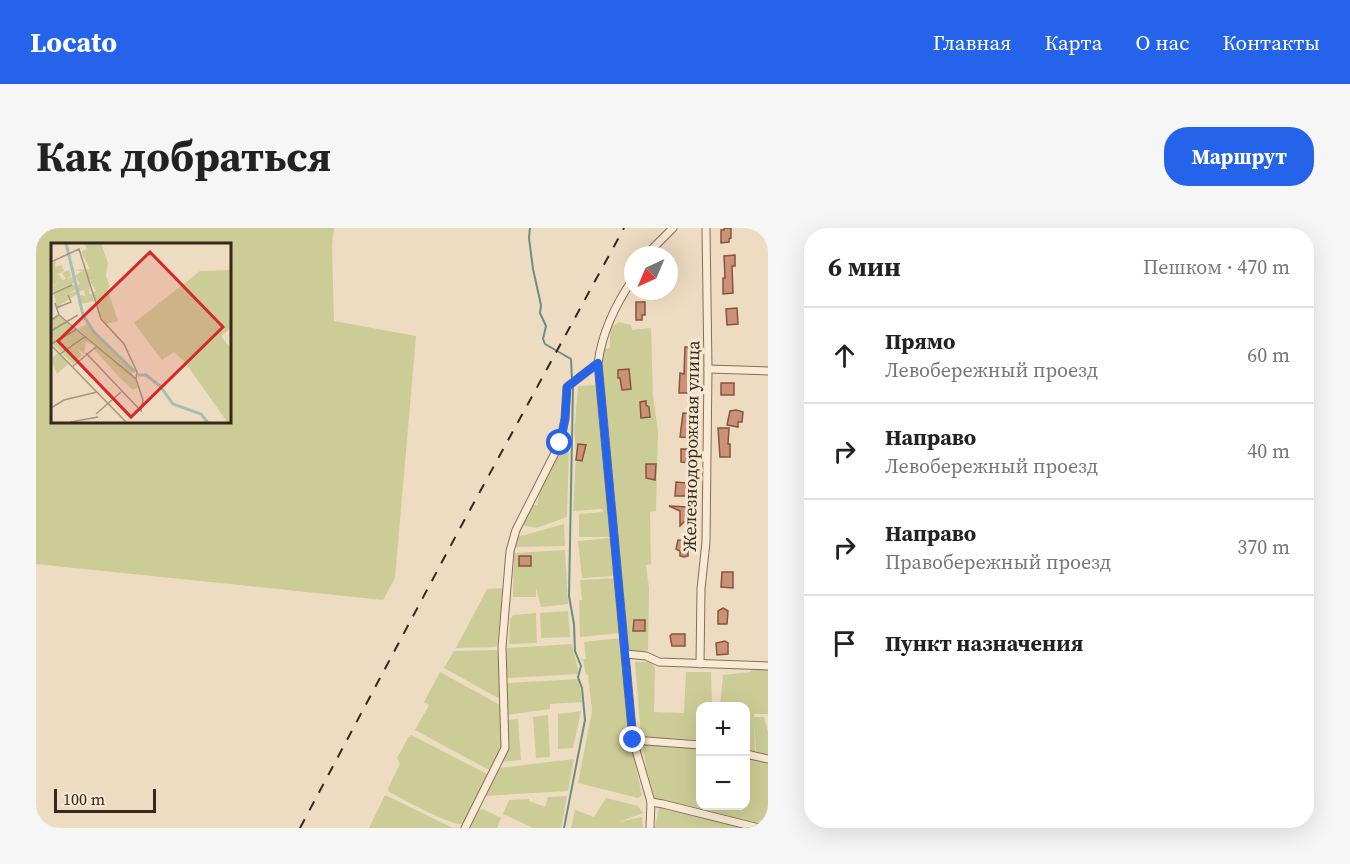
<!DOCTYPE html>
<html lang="ru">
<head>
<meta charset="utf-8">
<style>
	:root { --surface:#fff; --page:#f6f6f6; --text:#222; --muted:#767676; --line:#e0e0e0; --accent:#2563eb }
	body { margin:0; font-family:"Source Serif 4",serif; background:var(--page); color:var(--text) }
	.controls { position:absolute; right:18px; bottom:18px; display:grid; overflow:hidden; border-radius:12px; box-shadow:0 6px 24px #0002 }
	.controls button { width:54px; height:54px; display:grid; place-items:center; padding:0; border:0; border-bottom:2px solid var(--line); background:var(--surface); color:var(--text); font:30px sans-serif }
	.compass { position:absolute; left:588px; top:18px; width:54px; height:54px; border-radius:50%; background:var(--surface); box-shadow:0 6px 24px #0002; rotate:224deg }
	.scale { position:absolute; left:18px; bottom:15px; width:102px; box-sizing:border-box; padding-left:6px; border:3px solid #37271d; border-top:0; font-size:16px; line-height:21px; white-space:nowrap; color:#37271d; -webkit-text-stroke:4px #f5e7d1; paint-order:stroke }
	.stop { position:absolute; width:18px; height:18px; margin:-14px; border:4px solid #2563eb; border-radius:50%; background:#fff }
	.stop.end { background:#2563eb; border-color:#fff; box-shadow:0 2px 6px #0008 }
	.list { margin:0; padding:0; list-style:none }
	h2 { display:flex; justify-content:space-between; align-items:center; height:78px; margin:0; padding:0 24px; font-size:26px }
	h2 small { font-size:20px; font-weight:400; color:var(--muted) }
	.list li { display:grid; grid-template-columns:39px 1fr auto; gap:18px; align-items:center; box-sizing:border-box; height:96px; padding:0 24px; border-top:2px solid var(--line) }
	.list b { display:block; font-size:22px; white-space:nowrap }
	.list p { margin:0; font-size:20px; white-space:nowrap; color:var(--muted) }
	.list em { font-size:20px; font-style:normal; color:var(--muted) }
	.icon { flex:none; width:33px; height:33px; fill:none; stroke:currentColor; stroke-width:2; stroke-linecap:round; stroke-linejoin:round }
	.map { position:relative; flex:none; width:732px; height:600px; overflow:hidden; border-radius:24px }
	header { display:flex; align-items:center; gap:36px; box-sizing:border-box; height:84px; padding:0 30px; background:var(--accent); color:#fff }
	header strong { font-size:28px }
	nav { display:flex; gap:33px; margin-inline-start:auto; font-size:21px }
	.intro { display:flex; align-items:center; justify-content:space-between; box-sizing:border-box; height:144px; padding:0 36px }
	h1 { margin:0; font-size:42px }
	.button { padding:15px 27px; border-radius:24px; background:var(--accent); color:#fff; font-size:21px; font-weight:700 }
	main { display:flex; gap:36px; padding:0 36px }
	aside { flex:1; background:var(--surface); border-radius:24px; box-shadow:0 6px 24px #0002 }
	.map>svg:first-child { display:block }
	.green { fill:#cccc96; fill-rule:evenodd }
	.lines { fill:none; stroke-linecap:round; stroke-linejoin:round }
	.stream { stroke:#6b8e82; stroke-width:2 }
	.building { fill:#cc9278; stroke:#87543f; stroke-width:1.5 }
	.street-casing { stroke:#886d59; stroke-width:9 }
	.street { stroke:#f9ead5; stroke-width:7 }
	.rail { stroke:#37271d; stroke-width:2; stroke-dasharray:10 10; stroke-linecap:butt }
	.route { stroke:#2563eb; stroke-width:8 }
	.labels { text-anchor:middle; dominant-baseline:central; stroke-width:6; stroke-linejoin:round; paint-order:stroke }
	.street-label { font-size:18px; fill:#37271d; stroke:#f5e7d1 }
	.inset-river { fill:none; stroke:#a4c0b5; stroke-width:3 }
	.inset-road { fill:none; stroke:#a59480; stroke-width:1.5 }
	.view { fill:#d62828; fill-opacity:0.15; stroke:#d62828; stroke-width:3 }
	.inset-edge { fill:none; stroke:#37271d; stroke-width:3 }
</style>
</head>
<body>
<header>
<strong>Locato</strong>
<nav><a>Главная</a><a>Карта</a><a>О нас</a><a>Контакты</a></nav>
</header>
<div class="intro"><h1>Как добраться</h1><a class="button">Маршрут</a></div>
<main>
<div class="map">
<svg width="732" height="600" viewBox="0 0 732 600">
	<rect width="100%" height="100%" fill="#eedcc2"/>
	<g class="green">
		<path d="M0,0H298L296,16L298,93L380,108L359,350L347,372L0,336ZM16,16H194V194H16Z"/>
		<path d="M583,94L595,97L596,102L615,100L617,168L622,203L620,283L614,284L615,336L610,337L613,360L612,423H593L572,204L566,139L568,121L574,120V100Z"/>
		<path d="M562,157L573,280L571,281H573L574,309H543V286L567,284L566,281L537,283L540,226L538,196H539L542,158Z"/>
		<path d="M524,220H533L531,289L500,300L486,297L495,277H501L506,252Z"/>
		<path d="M528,296L529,318L478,319L481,309Z"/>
		<path d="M575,310L579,348L546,350L542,313Z"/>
		<path d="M529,322L532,376L505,379L500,360V369H477L478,325Z"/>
		<path d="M579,350L585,405L544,409L543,372H546L544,352Z"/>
		<path d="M468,360L461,417L459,419L420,420L451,361Z"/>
		<path d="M532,383L534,409L505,410L504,385Z"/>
		<path d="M500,385L501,415L473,416L474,391L477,387Z"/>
		<path d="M585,410L594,514L606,567L602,570L542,555L556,483L552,447H550L547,431H550L548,414Z"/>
		<path d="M536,416L543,446L470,450L471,420Z"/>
		<path d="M460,422L463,425L464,471L408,440L418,423Z"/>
		<path d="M599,434H614L619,440L618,484L648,485L650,444H675L676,478H664V512L605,509Z"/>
		<path d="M715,442H732V486H718V489H728L732,504V530L720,523L718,494L719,526L710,524V478H684L687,447L714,444Z"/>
		<path d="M404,444L464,477L465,521L455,543L379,502L393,477L388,474Z"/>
		<path d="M543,451L546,474L514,476V481L471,487L470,455Z"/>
		<path d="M545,483L537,520L522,521V486Z"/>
		<path d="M512,487L514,529L500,530L497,489Z"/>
		<path d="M482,491L485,532L465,534L471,492Z"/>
		<path d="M375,507L453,547L427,596C415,598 367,571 353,564L352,560L364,536L361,530L372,510Z"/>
		<path d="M618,515L664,520V578H710V529L732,534V600L619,571L610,539L607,517Z"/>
		<path d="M538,531L532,563L448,568L463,540Z"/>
		<path d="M349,567L417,600H333Z"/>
		<path d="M531,568L525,600H497L467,586L473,572L493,571V573L509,579L512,569Z"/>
		<path d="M570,570L602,578L607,585L583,594L606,589L607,600H535L539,582L558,589Z"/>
		<path d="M623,579H628L709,600H619Z"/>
		<path d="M447,581L465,590L461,600H431L440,583Z"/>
	</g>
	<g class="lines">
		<g class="stream">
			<path d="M494,0L493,10L497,41L505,77L504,85L510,98L507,111L509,116L516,120L535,131L536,152"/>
			<path d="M528,600L549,492L546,460L542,449L545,438L539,423L538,396L533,368L537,158"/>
		</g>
	</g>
	<g class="building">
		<path d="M688,0H695V10L693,11V14L685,15V2H688Z"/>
		<path d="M699,27V38H696L697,65L687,66V50H689L688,28Z"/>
		<path d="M600,74H609V87H606V92H600Z"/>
		<path d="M701,80L702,96L691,97L690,81Z"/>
		<path d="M649,119H659V132H656L657,150L655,165H643L644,145L648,146Z"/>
		<path d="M593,141L595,161L586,162L584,150H582V142Z"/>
		<rect x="685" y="155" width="13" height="12"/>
		<path d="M610,173V177L613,179L614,189L605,190L604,174Z"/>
		<path d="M700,182L707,184L706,194H702V199L691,197L694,183Z"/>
		<path d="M647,185L657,186V210L644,209Z"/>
		<path d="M682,200H693L692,216H694V229H684Z"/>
		<path d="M542,216L550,217L546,233L540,232Z"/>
		<path d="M645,221H655V235L645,234Z"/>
		<path d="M610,236H620L619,252L610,250Z"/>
		<path d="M640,254L650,255V268H639Z"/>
		<path d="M633,278L652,279L653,294H648L644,298V283Z"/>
		<path d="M642,312L652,313V328L648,329L644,328V323L640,321Z"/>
		<rect x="483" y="328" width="12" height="10"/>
		<path d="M686,344H697V360L685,359Z"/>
		<path d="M687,380L692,383L691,396H682V383Z"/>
		<path d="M598,392H609V403H597Z"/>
		<path d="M636,406H649V418H636L634,408Z"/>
		<path d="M689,413L692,415V426L681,427L680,415Z"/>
	</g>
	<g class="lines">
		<defs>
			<g id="street">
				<path d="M612,27L616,21L637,0"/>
				<path d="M597,51C579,77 566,105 562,135L597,512L615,574L614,600"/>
				<path d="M672,141L732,143"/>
				<path d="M590,426L610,428L623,434L732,438"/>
				<path d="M664,436L665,361L670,314L672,141L670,0"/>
				<path d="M597,512L664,517"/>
				<path d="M710,526L732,531"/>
				<path d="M615,574L627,576L723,600"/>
				<path d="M429,600L469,520L466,419L474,323L480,302L524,215L529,191L531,159L562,135"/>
			</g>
		</defs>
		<use href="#street" class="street-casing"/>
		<use href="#street" class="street"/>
		<path class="rail" d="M264,600L423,302L588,0"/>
	</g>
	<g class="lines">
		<path class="route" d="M524,215L529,191L531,159L562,135L597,512"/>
	</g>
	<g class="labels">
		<g class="street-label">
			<text transform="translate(655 218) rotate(-89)">Железнодорожная улица</text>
		</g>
	</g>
	<g transform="translate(15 15)">
		<rect width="180" height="180" fill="#eedcc2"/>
		<path d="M33,0H50L57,20L55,33L59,44L56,45L67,78L55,81L49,71L53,70L48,71L42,49L45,48L39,38L44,36L39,37L38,51H41L43,58L30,61L28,51L34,53L33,47L27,49L25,42L29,41L24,33L31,28L23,27L39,26L30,9L36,6ZM5,18L4,24L11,22L13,28L7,31L12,37L15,36L11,30L18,27L20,33L15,36L22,34L23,40L2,49L0,44L9,39L0,43V21ZM180,27V85L170,93L180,106V180H177L133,118L123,109L111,117L83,80L149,28ZM23,41L25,46L16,51L25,48L26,51L6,64L3,51ZM8,73L44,103L35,99L33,111L26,105L31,112L22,121L0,99V77ZM36,81L80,125L82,133L27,86ZM46,103L84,136L87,144L82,147L69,135L43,106ZM7,110L17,121L6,131L0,116Z" fill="#cccc96"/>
		<path class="inset-river" d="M15,0L32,72L43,89L84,129M87,132H95L109,143L122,161L150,171L157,180"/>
		<path class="inset-road" d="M0,19L28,6L50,76L73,101L86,129L85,136M1,51L21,42M5,65L20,59L17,52M8,72L85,136L92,157L90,168L35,110M0,77L8,72L4,60M0,88L27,72M0,101L25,87M0,102L76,180M9,111L35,93M21,124L46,103M0,165L13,157L46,149M45,171L70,149M20,179L47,174"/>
		<path class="view" d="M99,9L172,84L80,174L7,98Z"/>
		<rect width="180" height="180" class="inset-edge"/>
	</g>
</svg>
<div class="controls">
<button>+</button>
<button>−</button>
</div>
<svg class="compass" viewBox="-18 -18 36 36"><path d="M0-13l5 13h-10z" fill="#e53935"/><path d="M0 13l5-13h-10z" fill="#767676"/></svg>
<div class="scale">100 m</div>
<div class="stop" style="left:524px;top:215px"></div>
<div class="stop end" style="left:597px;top:512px"></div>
</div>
<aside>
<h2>6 мин<small>Пешком · 470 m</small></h2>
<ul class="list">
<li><svg class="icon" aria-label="ahead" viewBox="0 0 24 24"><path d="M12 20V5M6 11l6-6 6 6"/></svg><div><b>Прямо</b><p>Левобережный проезд</p></div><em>60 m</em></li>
<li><svg class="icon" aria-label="right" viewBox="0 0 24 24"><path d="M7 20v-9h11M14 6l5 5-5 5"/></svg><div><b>Направо</b><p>Левобережный проезд</p></div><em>40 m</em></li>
<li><svg class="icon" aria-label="right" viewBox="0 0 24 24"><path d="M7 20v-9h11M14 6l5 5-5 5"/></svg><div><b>Направо</b><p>Правобережный проезд</p></div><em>370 m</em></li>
<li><svg class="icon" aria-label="arrive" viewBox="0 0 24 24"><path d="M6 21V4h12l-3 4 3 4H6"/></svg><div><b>Пункт назначения</b></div></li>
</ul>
</aside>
</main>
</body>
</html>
